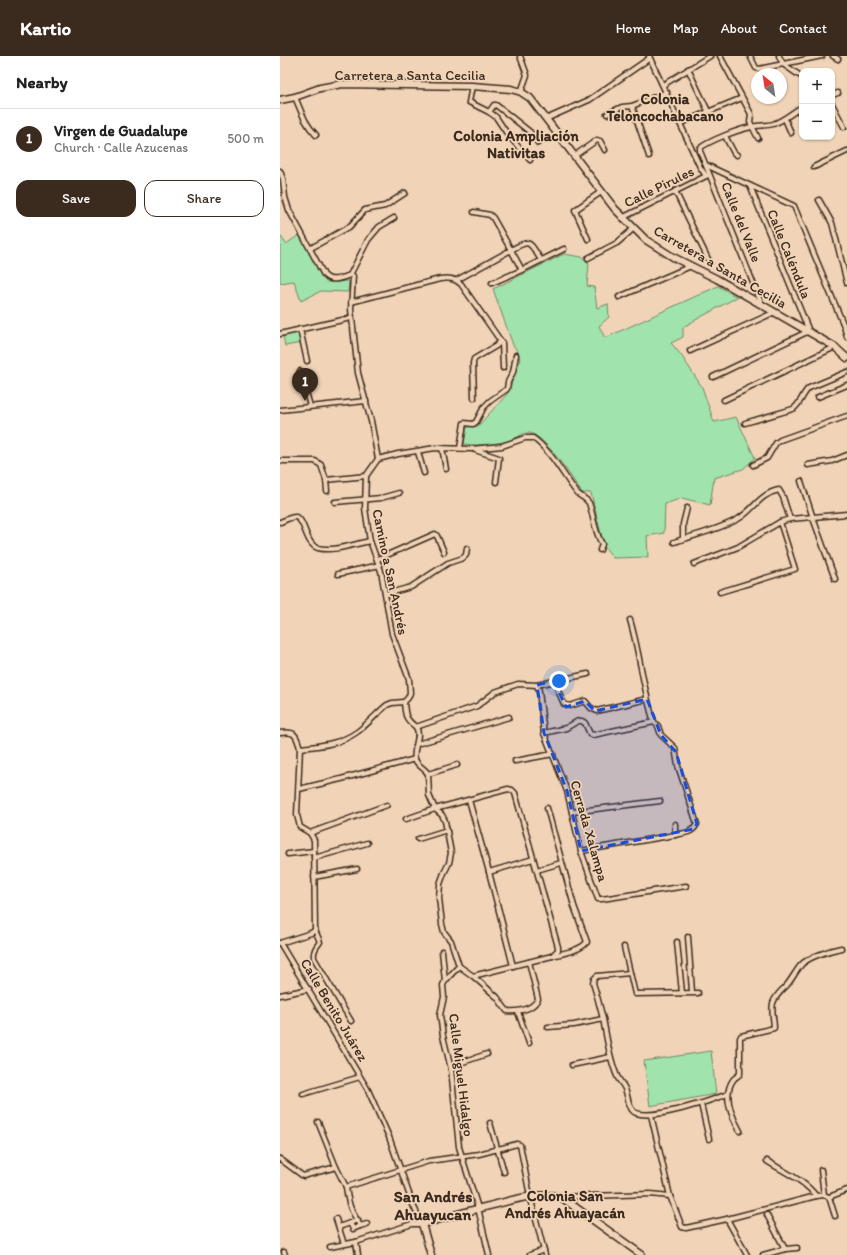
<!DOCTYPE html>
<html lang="en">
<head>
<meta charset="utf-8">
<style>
	:root { --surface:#fff; --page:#f2f2f2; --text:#222; --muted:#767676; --line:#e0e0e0; --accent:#3b2a1e }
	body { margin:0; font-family:Itim,sans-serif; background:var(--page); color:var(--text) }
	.controls { position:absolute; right:12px; top:12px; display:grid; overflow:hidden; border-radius:8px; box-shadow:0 1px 3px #0004 }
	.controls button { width:36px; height:36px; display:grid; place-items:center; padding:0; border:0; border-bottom:1px solid var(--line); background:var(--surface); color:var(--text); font:20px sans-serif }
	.compass { position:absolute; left:471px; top:12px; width:36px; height:36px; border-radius:50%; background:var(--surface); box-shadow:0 1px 3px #0004; rotate:330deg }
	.you { position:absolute; left:279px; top:625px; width:14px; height:14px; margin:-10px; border:3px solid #fff; border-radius:50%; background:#1a73e8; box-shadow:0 0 0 6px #1a73e833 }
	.badge { display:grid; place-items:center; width:26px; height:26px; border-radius:50%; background:var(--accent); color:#fff; font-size:13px; font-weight:700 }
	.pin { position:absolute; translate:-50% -33px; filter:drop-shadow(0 1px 2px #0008) }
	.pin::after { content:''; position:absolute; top:21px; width:14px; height:12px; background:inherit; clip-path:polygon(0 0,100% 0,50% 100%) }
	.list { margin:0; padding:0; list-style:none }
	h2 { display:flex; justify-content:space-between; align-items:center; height:52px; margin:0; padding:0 16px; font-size:17px }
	h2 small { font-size:13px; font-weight:400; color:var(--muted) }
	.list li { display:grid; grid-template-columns:26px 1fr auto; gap:12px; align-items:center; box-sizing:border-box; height:60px; padding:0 16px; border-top:1px solid var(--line) }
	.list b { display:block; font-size:15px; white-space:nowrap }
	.list p { margin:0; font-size:13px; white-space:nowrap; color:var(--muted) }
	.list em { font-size:13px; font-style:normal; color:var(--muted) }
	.actions { display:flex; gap:8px; padding:12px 16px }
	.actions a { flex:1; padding:9px 0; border:1px solid var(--accent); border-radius:12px; text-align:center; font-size:14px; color:var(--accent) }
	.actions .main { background:var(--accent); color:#fff }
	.map { position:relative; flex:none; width:567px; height:1199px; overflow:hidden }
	header { display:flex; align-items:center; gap:24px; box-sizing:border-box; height:56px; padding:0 20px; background:var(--accent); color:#fff }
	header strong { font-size:19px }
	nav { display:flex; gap:22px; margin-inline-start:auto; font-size:14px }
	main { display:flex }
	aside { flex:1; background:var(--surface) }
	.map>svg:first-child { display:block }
	.green { fill:#a1e3ad; stroke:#6e8666 }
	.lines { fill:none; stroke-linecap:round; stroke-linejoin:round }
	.street-casing { stroke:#3b2a1e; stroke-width:7 }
	.secondary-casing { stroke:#3b2a1e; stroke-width:9 }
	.street { stroke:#f1d4b7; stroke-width:4 }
	.secondary { stroke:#f1d4b7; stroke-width:6 }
	.marked { fill:#1d4ed8; fill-opacity:0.2; stroke:#1d4ed8; stroke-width:3; stroke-dasharray:8 5; stroke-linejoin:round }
	.labels { text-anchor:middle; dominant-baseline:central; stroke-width:3.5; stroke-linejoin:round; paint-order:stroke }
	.street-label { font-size:14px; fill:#3b2a1e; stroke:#f1d4b7 }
	.neighbourhood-label { font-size:15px; font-weight:bold; fill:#3b2a1e; stroke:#f1d4b7 }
	.quarter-label { font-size:16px; font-weight:bold; fill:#3b2a1e; stroke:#f1d4b7 }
</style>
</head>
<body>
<header>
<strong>Kartio</strong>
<nav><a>Home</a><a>Map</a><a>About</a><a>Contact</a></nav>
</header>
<main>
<aside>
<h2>Nearby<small></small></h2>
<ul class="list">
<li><span class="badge">1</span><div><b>Virgen de Guadalupe</b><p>Church · Calle Azucenas</p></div><em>500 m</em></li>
</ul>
<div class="actions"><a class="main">Save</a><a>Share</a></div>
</aside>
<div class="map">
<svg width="567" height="1199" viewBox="0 0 567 1199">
	<rect width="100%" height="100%" fill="#f1d4b7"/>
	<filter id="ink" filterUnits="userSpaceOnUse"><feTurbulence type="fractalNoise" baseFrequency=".025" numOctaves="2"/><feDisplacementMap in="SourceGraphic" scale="8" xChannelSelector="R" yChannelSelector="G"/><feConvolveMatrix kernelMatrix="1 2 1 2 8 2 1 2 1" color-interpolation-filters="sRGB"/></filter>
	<g filter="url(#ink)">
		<g class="green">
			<path d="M0,179L6,188L19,179L46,226L69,225L68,236L41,235L21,245L14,225L0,227Z"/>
			<path d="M284,198L302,201L309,208L307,230L314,231L317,252L328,248L329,261L319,270L325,282L438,230L457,241L403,271V281L391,287L401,299L422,331L434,366L456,361L475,402L463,413L434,422L430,449L402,442L385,448L384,477L367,480L368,501L333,502L324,490L311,437H302C293,424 263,375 247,377C242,377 238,382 233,383C215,389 202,390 184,388L187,371L198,370L228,337L240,304L238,296L233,289L213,233Z"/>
			<path d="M19,276L21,287L5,290L3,279Z"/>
			<path d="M431,995L436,1038L370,1050L364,1005Z"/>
		</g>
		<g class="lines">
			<defs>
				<g id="street">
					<path d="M240,0L247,19L241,36"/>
					<path d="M369,0L420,111L426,120"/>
					<path d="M440,0L471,58L470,66L478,82"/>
					<path d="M470,0L476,12L479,13L542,0"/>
					<path d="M499,0L503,8L519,19"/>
					<path d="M553,0L558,3"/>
					<path d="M408,13L428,55"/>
					<path d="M383,29L430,0"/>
					<path d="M192,30L189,46L209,56L216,61L228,79L250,104"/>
					<path d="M552,39L558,37"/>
					<path d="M15,41C21,55 25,68 36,79"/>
					<path d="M552,48L564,71"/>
					<path d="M352,50L369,100"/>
					<path d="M209,56L214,49H216L250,76L258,87"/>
					<path d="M327,58L342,51L352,50L387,36"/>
					<path d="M266,63L309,44L370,2"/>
					<path d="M505,63L511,77"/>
					<path d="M401,67L462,42"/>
					<path d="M445,80L454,97L457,99"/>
					<path d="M294,100L317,84L320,85L325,94"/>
					<path d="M426,109L514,150L564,270L567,281"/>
					<path d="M534,111L567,95"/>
					<path d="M0,115L3,123L5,141L9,154L44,219C51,227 62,222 70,219L73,220L71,253L78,317L91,365L98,403L86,420L85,452L90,485L101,515L112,578L129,623L130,637L128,642L124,646C125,659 125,663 136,671"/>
					<path d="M395,135L428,203"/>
					<path d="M539,144L552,167L567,227"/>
					<path d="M194,156L210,159L213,162L231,194C251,182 249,186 261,204"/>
					<path d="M342,162L428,119"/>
					<path d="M308,183L295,154L321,136"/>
					<path d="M31,192L69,171L85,154L105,150L125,137"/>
					<path d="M308,202L337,187L353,173"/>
					<path d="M70,219L88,184L99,171L114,162"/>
					<path d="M177,224L231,194L242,214"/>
					<path d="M212,227L242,214L284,193"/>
					<path d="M339,241L411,210"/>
					<path d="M71,246L160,223C169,222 174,222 181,228L222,287L223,312"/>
					<path d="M482,249L420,95V92C431,84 457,74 471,71C478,69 486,70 493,68C505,64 511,57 522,51"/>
					<path d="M20,273L27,305"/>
					<path d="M0,278L71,262"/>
					<path d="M410,295L495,256"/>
					<path d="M20,315L30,350"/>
					<path d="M433,321L529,275L470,130"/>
					<path d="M538,341L567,329"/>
					<path d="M194,342L193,307L194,303L216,290L220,286"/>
					<path d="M444,344L555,291"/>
					<path d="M0,354L86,345"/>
					<path d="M465,367L513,353C521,348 522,338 529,332L567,316"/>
					<path d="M162,392L166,413"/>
					<path d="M180,392L184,367L193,368L196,366L204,351L210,345L227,333L228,326L233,316L236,299"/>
					<path d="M195,394L219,402L216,426"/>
					<path d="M138,396L144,417"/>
					<path d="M98,403L118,398L155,392L191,393L222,390L245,382H253C272,396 283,419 297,437C301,441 306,442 309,447C314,461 314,475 322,488L320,494"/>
					<path d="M0,405H35L41,409L46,424L86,420"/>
					<path d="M473,409L487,402L496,387L500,384L567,360"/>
					<path d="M528,409L552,405L567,399"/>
					<path d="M46,424L47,435"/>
					<path d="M521,425L533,462L555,523"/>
					<path d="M55,446L101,442L119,437"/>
					<path d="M0,466C4,465 10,461 15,461C25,461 25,489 38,492C54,496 74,488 90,485"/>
					<path d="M403,483V468L407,452"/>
					<path d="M394,486C415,479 438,474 458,463C474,454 479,438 499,434L503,441L510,463"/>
					<path d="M98,503L155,478L157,480L164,496"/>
					<path d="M414,508L458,491L500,466L510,463L567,458"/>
					<path d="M58,518L100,509"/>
					<path d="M440,536L515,513L500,466"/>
					<path d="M106,538L131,531L168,507L183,502L186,499L187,492"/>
					<path d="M274,625L308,618"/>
					<path d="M257,629L259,635L264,677L287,735L301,795L318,843H322L406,830"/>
					<path d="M374,666L378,670L381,679L395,692L398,710L417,768C413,777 404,777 395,779"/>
					<path d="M136,671C142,681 132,693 135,703C137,710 145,712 148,718L149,739L155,753L162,759L165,765L171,797L169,807L164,817L160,828L159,842L162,868L164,876L171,885L179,910L165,925L163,929L164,941L160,959L163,980L171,1013L179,1091L198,1152L209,1199"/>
					<path d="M136,671L197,650L215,636L238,628L257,629L274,625L284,648L290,650L305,645L311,652L317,655L367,643"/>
					<path d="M0,677C15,675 16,678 20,692L17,759L20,771L30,777L34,784L35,874L40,886C36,891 33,895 34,902L71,965"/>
					<path d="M264,677L286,672L298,665H302L305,667L310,678L313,679L374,666C363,633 360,598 350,564"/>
					<path d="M137,688L229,661"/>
					<path d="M20,692C40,690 60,688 77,676C88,668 97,657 107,649L112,647L124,646"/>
					<path d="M235,705L273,698"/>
					<path d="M148,718L177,709"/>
					<path d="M19,733L61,723L135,703"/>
					<path d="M189,744L209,816L233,910"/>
					<path d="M267,752L294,850L307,886C300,895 283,897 272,900"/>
					<path d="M292,756L380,745"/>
					<path d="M126,763L155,753L228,733L232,734L235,737L278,891V894L272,900L193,920L179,910"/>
					<path d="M30,777L107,749"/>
					<path d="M138,783L167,774"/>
					<path d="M301,795L395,779V768"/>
					<path d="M8,798L34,795"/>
					<path d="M34,802L87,787"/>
					<path d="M257,814L281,807"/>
					<path d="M209,816L253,803"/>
					<path d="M34,821L77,813"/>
					<path d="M408,881L412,936"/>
					<path d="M397,886L402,937"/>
					<path d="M0,887L88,1034L109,1081L133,1149L142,1168H132L76,1186L50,1191"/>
					<path d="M0,887L31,877L35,874"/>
					<path d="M344,891L355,938L418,937"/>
					<path d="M162,895L165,925"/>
					<path d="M350,917L317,920L314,923L313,927C317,939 320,951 323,963C327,982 329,1002 337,1020C339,1025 343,1028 345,1033C348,1039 348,1054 356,1057C374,1064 430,1045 448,1038"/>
					<path d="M193,920L217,941L227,955C238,956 252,954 258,943L249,906"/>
					<path d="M0,939L29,933"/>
					<path d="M238,956L249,987"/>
					<path d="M268,971L294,969L323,963"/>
					<path d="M292,1009L330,1001"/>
					<path d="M171,1013L183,1006L207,998"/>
					<path d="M23,1038L80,1021"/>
					<path d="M421,1048L429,1083"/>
					<path d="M371,1059L390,1140L402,1171L406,1172L447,1163L536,1140L544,1139L541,1114"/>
					<path d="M38,1066L56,1111"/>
					<path d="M210,1067L224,1116"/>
					<path d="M460,1075C452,1061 442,1040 453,1024C455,1021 458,1020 460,1018V982L461,980L494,972C494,964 491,955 493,947C495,940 502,934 507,929C512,923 516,915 521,909C528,901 551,894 561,892"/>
					<path d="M0,1103L23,1120L56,1111L66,1131L149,1105L199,1098L237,1088L240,1089L250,1140L265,1199"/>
					<path d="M487,1105C504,1116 524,1124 536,1140"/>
					<path d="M66,1131C67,1138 68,1146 71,1153C74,1159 77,1164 80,1170L73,1173L70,1167L78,1164"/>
					<path d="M544,1139L549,1141L567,1134"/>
					<path d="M281,1141L370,1138L390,1140"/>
					<path d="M549,1141L555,1160"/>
					<path d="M487,1159L505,1193"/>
					<path d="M56,1163L64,1188"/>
					<path d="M447,1163L467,1199"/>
					<path d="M80,1170L87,1168"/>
					<path d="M59,1171L70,1167"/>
					<path d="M76,1186L78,1199"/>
					<path d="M4,1196L5,1199"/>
					<path d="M250,1199L264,1194"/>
					<path d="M483,1199L505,1193L517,1192"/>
				</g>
				<g id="secondary">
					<path d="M0,44L15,41L40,32L62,28L192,30L231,33L241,36L250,42L260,55L335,153L366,184L393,201L437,223L555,291L567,302"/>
					<path d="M151,1199L142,1168C167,1161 192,1154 217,1148C239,1142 258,1137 281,1141L362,1199"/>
				</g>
			</defs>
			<use href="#street" class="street-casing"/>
			<use href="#secondary" class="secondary-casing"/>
			<use href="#street" class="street"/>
			<use href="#secondary" class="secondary"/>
		</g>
	</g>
	<path class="marked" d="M274,625L286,651L305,645L315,655L367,643L381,679L396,696L417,768L414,773L301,795L287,735L264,677L257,629Z"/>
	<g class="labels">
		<g class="street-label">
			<text x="130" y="19">Carretera a Santa Cecilia</text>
			<text transform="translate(379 131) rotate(-26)">Calle Pirules</text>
			<text transform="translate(461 166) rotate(68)">Calle del Valle</text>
			<text transform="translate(509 198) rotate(68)">Calle Caléndula</text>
			<text transform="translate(440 211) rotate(30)">Carretera a Santa Cecilia</text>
			<text transform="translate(110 516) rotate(78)">Camino a San Andrés</text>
			<text transform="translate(309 775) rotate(74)">Cerrada Xalampa</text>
			<text transform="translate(54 954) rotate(59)">Calle Benito Juárez</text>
			<text transform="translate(181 1019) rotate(83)">Calle Miguel Hidalgo</text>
		</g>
		<g class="neighbourhood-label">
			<text x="385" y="43">Colonia<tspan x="385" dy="17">Teloncochabacano</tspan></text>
			<text x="236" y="80">Colonia Ampliación<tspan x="236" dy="17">Nativitas</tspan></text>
			<text x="285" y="1140">Colonia San<tspan x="285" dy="17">Andrés Ahuayacán</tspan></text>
		</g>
		<g class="quarter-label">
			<text x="153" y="1140">San Andrés<tspan x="153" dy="18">Ahuayucan</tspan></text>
		</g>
	</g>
</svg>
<div class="controls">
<button>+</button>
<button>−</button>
</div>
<svg class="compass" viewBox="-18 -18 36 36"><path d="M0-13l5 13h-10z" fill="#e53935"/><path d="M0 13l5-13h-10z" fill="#767676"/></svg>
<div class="you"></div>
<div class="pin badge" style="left:25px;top:345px">1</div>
</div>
</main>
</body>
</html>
